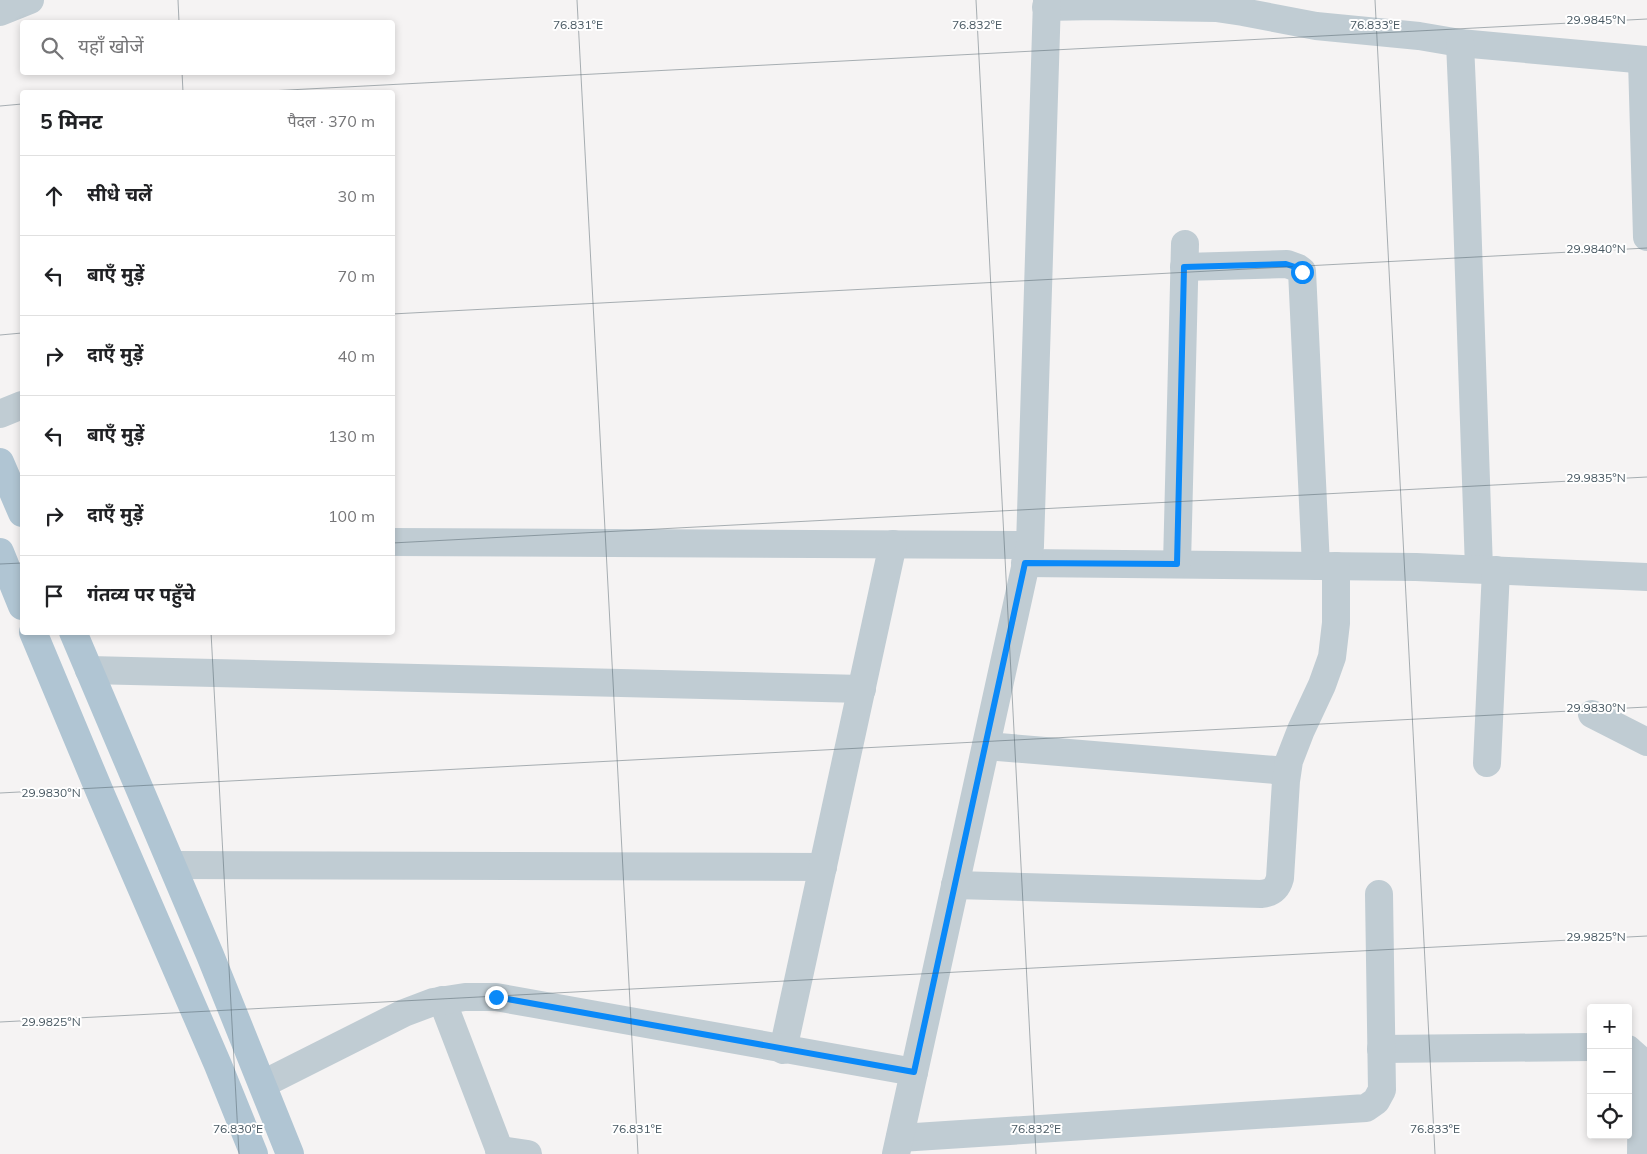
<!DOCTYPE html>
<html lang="hi">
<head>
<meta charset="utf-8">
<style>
	:root { --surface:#fff; --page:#f6f6f6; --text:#202124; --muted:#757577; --line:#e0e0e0 }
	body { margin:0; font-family:Mulish,"Noto Sans Devanagari",sans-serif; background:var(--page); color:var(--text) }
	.controls { position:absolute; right:15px; bottom:15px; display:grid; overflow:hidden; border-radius:5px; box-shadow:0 2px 8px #0003 }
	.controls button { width:45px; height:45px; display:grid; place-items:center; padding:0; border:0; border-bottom:1px solid var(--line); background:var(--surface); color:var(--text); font:25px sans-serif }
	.stop { position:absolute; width:15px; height:15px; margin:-11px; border:4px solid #0a89f8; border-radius:50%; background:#fff }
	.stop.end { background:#0a89f8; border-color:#fff; box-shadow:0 1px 5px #0008 }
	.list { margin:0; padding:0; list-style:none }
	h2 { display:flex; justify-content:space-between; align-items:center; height:65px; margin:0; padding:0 20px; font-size:21px }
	h2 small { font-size:16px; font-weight:400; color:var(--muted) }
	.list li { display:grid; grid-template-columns:32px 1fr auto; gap:15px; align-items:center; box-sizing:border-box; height:80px; padding:0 20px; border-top:1px solid var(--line) }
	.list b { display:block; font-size:19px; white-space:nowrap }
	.list em { font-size:16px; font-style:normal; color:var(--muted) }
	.icon { flex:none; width:28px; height:28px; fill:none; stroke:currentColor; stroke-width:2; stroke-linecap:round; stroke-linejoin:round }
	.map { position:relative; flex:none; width:1647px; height:1154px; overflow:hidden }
	.search { position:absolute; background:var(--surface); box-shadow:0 2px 8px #0003; left:20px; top:20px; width:375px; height:55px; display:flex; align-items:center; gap:12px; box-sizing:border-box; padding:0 18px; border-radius:5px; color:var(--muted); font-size:19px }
	.panel { position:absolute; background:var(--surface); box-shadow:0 2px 8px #0003; left:20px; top:90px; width:375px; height:545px; border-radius:5px }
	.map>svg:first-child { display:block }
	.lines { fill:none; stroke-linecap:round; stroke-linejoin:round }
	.minor { stroke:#c0ccd3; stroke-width:28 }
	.major { stroke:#b0c5d3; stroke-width:28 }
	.route { stroke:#0a89f8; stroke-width:6 }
	.ticks { fill:none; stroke:#485862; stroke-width:1; stroke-opacity:0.45 }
	.ticks-label { font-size:12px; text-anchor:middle; fill:#485862; stroke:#fff; stroke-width:4; stroke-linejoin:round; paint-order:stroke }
</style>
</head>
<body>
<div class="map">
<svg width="1647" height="1154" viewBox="0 0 1647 1154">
	<rect width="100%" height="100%" fill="#f5f3f3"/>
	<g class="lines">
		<g class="minor">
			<path d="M1046,7L1096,6L1216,8L1243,12L1316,26L1419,36L1460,43L1647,60"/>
			<path d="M0,12L30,0"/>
			<path d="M1460,43L1465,157L1479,569"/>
			<path d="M1642,60L1647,237"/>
			<path d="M1184,267L1287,264L1298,268L1302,271L1316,566"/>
			<path d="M0,414L22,405"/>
			<path d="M392,542L1030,545"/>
			<path d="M1025,563L1416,567L1647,577"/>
			<path d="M1177,564L1185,244"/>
			<path d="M89,670L862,689"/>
			<path d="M1592,714L1647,742"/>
			<path d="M986,746L1287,771"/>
			<path d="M1487,763L1496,570"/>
			<path d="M172,865L823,867"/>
			<path d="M955,885L1261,894C1272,893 1277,889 1280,878L1286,781L1289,761L1301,730L1322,685L1332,657L1336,623V566"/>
			<path d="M442,1000L501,1154"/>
			<path d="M1381,1049L1591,1047"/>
			<path d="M1628,1049L1639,1059L1642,1071L1641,1154"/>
			<path d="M783,1050L893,544"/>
			<path d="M263,1084L404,1013L433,1002L465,997H496L914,1072"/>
			<path d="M900,1138L1366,1108L1376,1101L1382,1090L1379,894"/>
			<path d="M499,1150L528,1154"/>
			<path d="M896,1154L1030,545L1047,0"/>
		</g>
		<g class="major">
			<path d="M0,462L22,513"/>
			<path d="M0,552L22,606"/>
			<path d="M33,632L102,797L218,1065L254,1154"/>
			<path d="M73,632L210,955L290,1154"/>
		</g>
	</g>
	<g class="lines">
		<path class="route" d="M496,997L914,1072L1025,563L1177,564L1184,267L1286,264L1298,268L1302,272"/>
	</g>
	<path class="ticks" d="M178,0L179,22M577,0L638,1154M976,0L1036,1154M1375,0L1435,1154M182,72L183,92M250,92L1647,19M0,106L22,104M392,314L1647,248M0,335L22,333M392,543L1647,477M0,564L22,563M211,632L239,1154M0,793L1647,707M0,1022L1647,936"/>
	<g class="ticks-label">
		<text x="1596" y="24">29.9845°N</text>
		<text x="578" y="29">76.831°E</text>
		<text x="977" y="29">76.832°E</text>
		<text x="1375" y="29">76.833°E</text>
		<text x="1596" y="253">29.9840°N</text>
		<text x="1596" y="482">29.9835°N</text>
		<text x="1596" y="712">29.9830°N</text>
		<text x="51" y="797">29.9830°N</text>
		<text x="1596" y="941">29.9825°N</text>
		<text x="51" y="1026">29.9825°N</text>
		<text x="238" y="1133">76.830°E</text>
		<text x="637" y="1133">76.831°E</text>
		<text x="1036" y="1133">76.832°E</text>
		<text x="1435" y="1133">76.833°E</text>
	</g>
</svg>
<div class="controls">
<button>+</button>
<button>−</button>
<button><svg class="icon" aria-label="locate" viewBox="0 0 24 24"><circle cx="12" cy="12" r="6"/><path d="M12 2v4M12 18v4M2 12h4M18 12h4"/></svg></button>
</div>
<div class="stop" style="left:1302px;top:272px"></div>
<div class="stop end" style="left:496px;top:997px"></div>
<div class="search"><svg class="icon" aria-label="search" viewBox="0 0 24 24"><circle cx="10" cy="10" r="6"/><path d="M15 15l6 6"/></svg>यहाँ खोजें</div>
<section class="panel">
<h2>5 मिनट<small>पैदल · 370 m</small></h2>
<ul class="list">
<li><svg class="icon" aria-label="ahead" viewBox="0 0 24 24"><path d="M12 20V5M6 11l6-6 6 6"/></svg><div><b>सीधे चलें</b></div><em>30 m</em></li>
<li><svg class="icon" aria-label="left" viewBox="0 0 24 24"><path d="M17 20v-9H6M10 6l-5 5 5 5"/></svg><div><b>बाएँ मुड़ें</b></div><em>70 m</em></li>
<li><svg class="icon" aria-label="right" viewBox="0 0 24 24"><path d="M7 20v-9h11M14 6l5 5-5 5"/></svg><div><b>दाएँ मुड़ें</b></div><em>40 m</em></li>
<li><svg class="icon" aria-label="left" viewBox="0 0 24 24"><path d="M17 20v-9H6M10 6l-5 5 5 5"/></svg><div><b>बाएँ मुड़ें</b></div><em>130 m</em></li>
<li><svg class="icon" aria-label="right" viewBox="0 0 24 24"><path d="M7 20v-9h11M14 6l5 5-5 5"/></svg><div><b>दाएँ मुड़ें</b></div><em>100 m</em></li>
<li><svg class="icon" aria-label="arrive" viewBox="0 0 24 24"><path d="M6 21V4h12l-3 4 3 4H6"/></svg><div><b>गंतव्य पर पहुँचे</b></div></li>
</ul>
</section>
</div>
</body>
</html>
